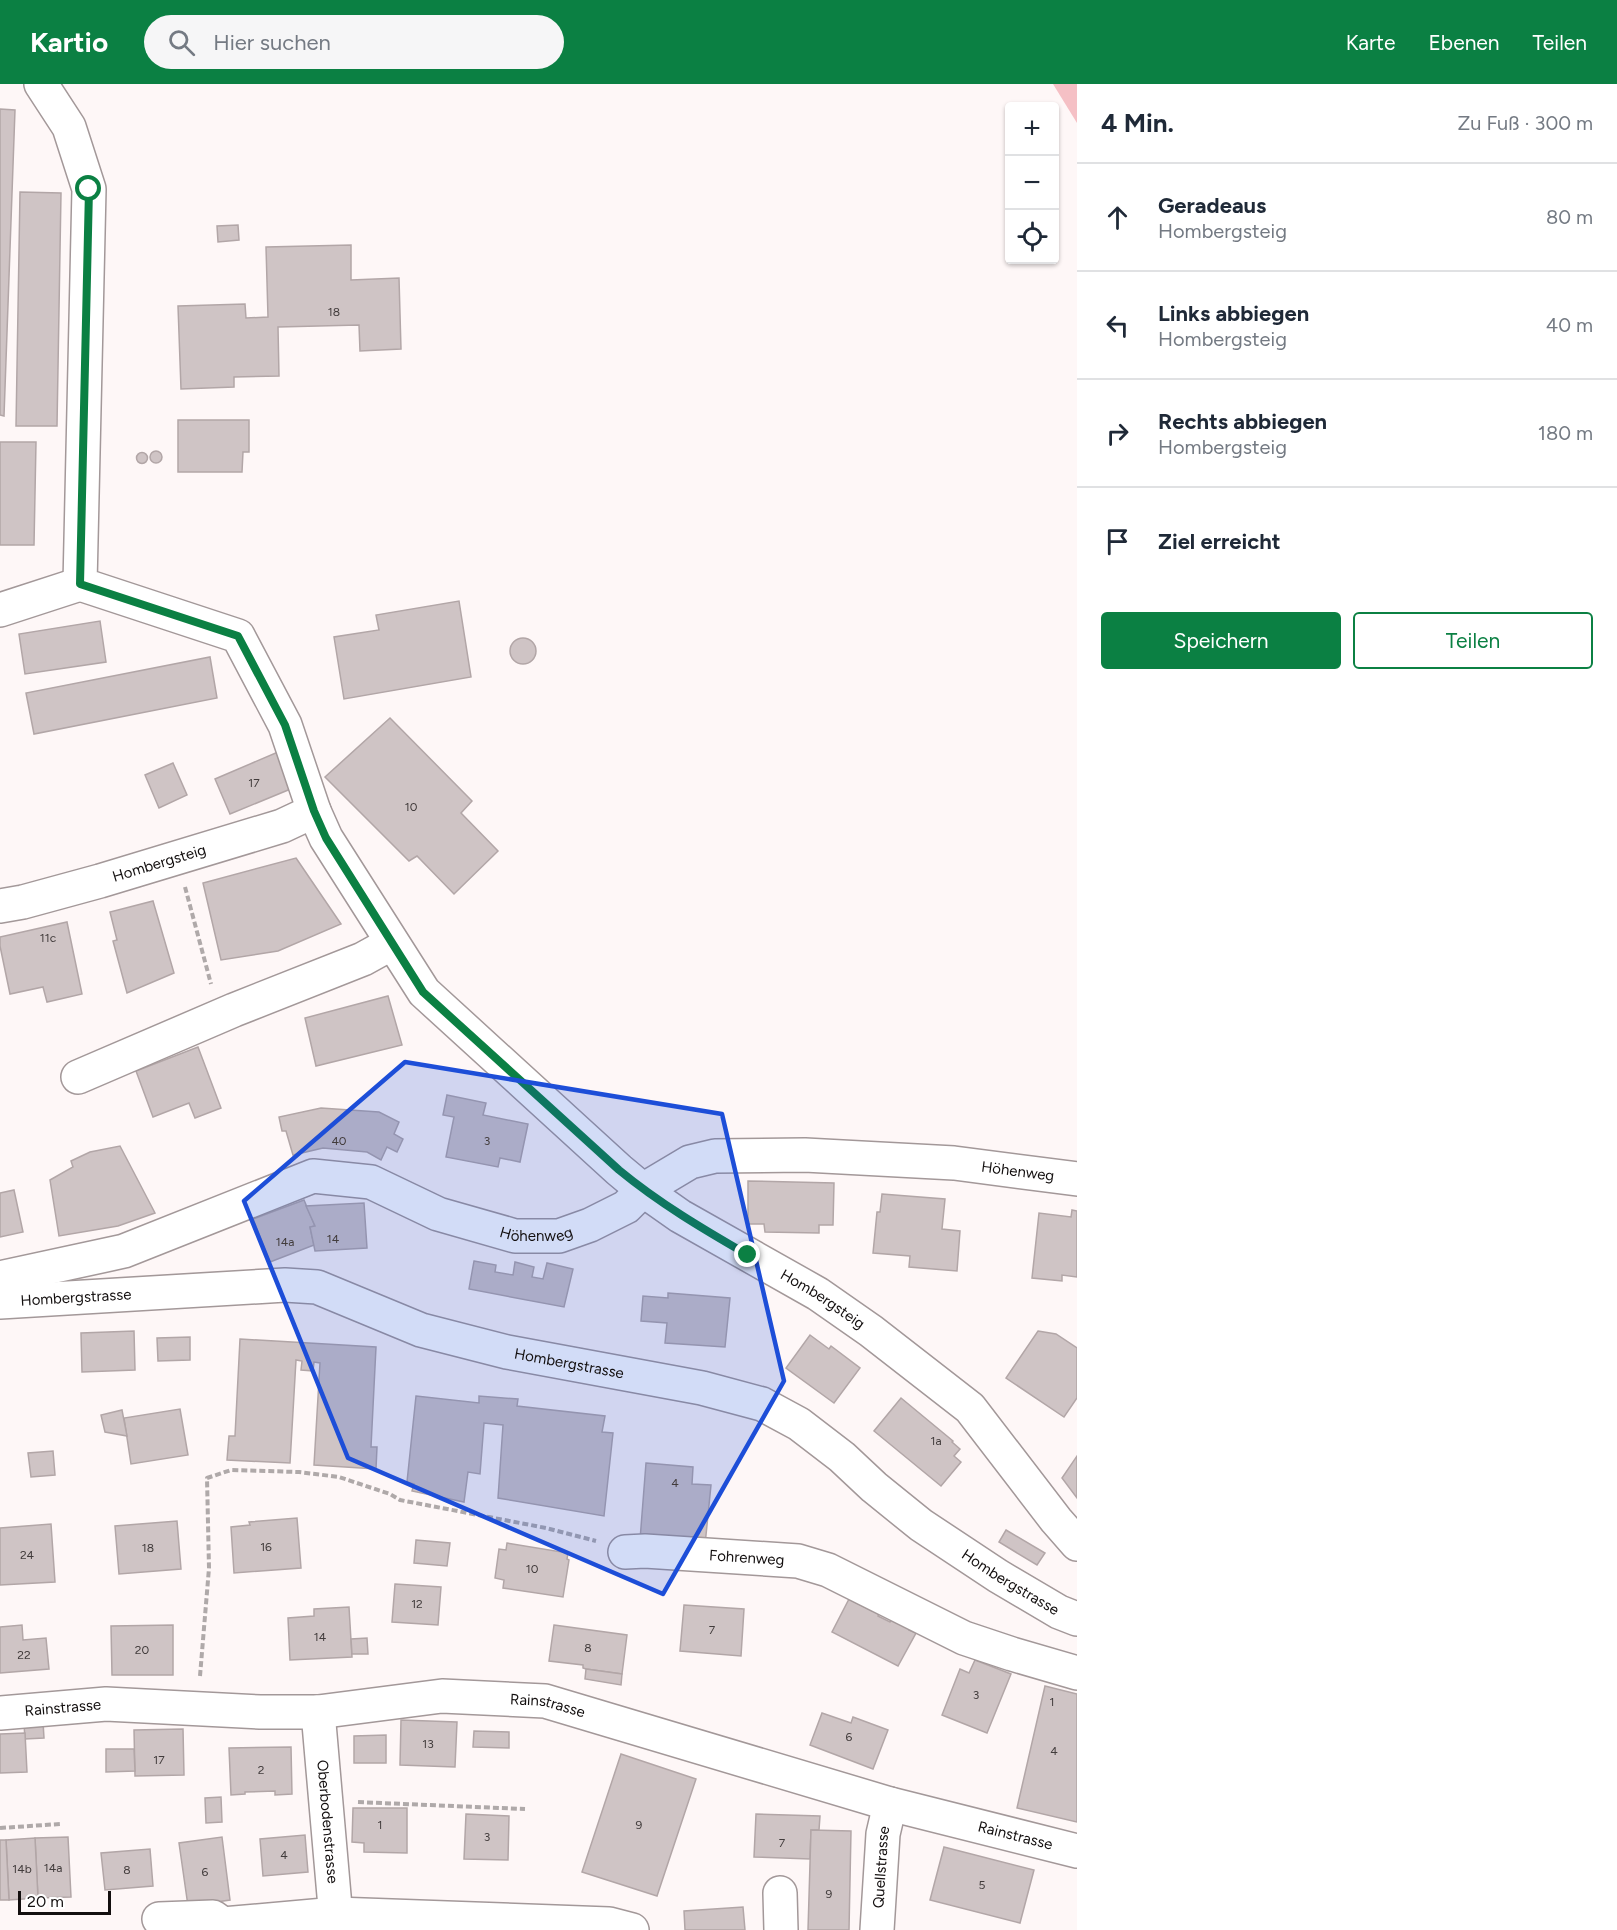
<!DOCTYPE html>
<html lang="de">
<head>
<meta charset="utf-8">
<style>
	:root { --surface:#fff; --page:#f6f6f7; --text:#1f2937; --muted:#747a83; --line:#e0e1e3; --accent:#0b8043 }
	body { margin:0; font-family:Figtree,sans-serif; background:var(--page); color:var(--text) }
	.controls { position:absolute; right:18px; top:18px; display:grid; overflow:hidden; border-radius:6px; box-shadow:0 2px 4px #0004 }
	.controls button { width:54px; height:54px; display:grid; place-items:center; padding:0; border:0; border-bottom:2px solid var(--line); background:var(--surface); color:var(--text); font:30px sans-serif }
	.scale { position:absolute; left:18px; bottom:15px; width:93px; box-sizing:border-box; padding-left:6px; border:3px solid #130f0f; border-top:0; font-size:16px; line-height:21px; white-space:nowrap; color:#130f0f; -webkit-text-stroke:4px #fff; paint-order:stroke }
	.stop { position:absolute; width:18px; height:18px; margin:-14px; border:4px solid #0b8043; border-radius:50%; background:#fff }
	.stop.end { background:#0b8043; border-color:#fff; box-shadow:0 2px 6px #0008 }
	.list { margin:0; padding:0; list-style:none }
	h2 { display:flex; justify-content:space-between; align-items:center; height:78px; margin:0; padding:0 24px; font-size:26px }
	h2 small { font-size:20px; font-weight:400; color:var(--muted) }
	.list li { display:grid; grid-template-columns:39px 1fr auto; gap:18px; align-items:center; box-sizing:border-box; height:108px; padding:0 24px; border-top:2px solid var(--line) }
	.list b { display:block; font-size:22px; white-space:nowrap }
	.list p { margin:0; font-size:20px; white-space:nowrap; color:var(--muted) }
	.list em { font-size:20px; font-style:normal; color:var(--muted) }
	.actions { display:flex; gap:12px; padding:18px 24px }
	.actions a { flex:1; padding:14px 0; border:2px solid var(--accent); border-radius:6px; text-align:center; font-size:21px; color:var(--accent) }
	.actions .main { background:var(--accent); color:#fff }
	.icon { flex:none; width:33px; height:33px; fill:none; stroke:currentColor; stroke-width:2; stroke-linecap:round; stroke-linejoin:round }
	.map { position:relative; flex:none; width:1077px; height:1846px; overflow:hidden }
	header { display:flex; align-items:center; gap:36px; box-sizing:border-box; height:84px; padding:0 30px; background:var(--accent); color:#fff }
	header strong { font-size:28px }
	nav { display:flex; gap:33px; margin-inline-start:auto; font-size:21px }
	.search { width:420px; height:54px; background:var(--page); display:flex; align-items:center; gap:15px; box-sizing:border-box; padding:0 21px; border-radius:33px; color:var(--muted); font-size:22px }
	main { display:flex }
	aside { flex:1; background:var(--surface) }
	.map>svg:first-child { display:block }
	.green { fill:#f5c0c5 }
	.building { fill:#cfc4c5; stroke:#b2a6a7; stroke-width:1.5 }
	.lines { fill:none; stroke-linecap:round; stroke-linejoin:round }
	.minor-casing { stroke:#a39899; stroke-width:36 }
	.path { stroke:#afa9a9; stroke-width:4; stroke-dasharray:6 3; stroke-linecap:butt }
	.minor { stroke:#fff; stroke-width:33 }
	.route { stroke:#0b8043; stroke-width:8 }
	.marked { fill:#1d4ed8; fill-opacity:0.2; stroke:#1d4ed8; stroke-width:4.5; stroke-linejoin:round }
	.labels { text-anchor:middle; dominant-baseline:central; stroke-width:4.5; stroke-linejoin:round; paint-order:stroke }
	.number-label { font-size:12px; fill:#423c3c }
	.street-label { font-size:15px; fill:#130f0f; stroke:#fff }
</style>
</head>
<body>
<header>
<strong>Kartio</strong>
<div class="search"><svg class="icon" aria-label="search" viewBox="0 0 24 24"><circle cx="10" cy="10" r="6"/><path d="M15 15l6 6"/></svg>Hier suchen</div>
<nav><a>Karte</a><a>Ebenen</a><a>Teilen</a></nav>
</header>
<main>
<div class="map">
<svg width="1077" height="1846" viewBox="0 0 1077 1846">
	<rect width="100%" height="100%" fill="#fef7f7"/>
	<path class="green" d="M1053,0H1077V39Z"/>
	<g class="building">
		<path d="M0,25L15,26L4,332L0,331Z"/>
		<path d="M20,108L61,109L57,342H16Z"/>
		<path d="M238,141L239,156L218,158L217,142Z"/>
		<path d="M351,161V196L399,194L401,265L360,267L359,241L278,243L279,292L234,293V303L181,305L178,222L245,220L246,234L268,233L266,163Z"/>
		<path d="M178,336H249V368H243L242,388H178Z"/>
		<path d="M0,358H36L34,461H0Z"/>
		<circle cx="156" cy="373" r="6"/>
		<circle cx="142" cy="374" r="5.5"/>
		<path d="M459,517L471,593L344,615L334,553L379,546L376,531Z"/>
		<path d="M100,537L106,578L25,590L19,550Z"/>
		<circle cx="523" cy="567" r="13"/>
		<path d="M210,573L217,614L34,650L26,609Z"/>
		<path d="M390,634L472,717L461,729L498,767L454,810L417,772L409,777L325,693Z"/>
		<path d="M278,668L293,704L230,730L215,695Z"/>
		<path d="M173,679L187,711L159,724L145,691Z"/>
		<path d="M296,774L341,840L278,867L221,876L203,799Z"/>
		<path d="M153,817L174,889L127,909L113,857L117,856L110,828Z"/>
		<path d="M67,838L82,910L47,918L43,903L10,910L0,862V853Z"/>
		<path d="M388,912L402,961L316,982L305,934Z"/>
		<path d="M198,963L221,1024L195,1034L189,1019L153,1033L136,987Z"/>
		<path d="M447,1011L486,1019L483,1031L528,1040L520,1078L500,1074L498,1083L446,1073L454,1033L443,1031Z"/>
		<path d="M321,1024L379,1028L399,1038L394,1050L403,1055L397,1068L387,1063L381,1076L367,1068L323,1064L293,1071L286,1047H282L279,1033Z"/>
		<path d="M120,1062L155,1129L118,1142L59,1152L50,1096L73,1083L71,1077L90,1068Z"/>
		<path d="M748,1097L834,1099L833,1141H819V1149L765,1148L764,1140H748Z"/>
		<path d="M14,1106L23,1148L0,1153V1109Z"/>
		<path d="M882,1110L945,1115L942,1145L960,1147L957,1187L909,1183L910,1172L873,1169L877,1128H880Z"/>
		<path d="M304,1116L315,1142L310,1143L314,1161L270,1178L253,1135Z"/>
		<path d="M364,1119L367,1164L315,1167L310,1143L315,1142L306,1122Z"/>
		<path d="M1072,1126L1077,1127V1193L1062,1191V1197L1032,1194L1039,1129L1071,1133Z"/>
		<path d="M474,1177L496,1181L495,1188L513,1191L515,1178L534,1183L532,1193L543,1195L547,1179L573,1185L564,1223L469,1205Z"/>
		<path d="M668,1209L730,1214L725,1263L665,1259L667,1239L641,1237L643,1212L668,1214Z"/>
		<path d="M134,1247L135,1286L82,1288L81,1249Z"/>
		<path d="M1038,1247L1056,1250L1077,1264V1314L1064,1333L1006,1294Z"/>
		<path d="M810,1251L829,1265L831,1262L860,1284L834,1319L786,1284Z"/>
		<path d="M190,1253V1276L158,1277L157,1254Z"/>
		<path d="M240,1255L376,1263L371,1363H377L376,1385L314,1381L320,1279L314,1278L313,1287L301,1286L302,1277L296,1276L290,1379L227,1376L229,1352H235Z"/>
		<path d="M416,1312L479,1319V1312L518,1315L517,1322L605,1332L602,1348L613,1349L604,1432L498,1414L503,1341L484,1339L480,1390L468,1388L464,1418L412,1407L414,1400L407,1398Z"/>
		<path d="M901,1314L953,1357L952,1358L960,1365L954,1372L961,1378L941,1402L874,1347Z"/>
		<path d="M180,1325L188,1371L131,1380L124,1334Z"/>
		<path d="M122,1326L127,1352L105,1348L101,1331Z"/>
		<path d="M53,1367L55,1391L31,1393L28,1369Z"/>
		<path d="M1077,1372V1414L1062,1394Z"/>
		<path d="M646,1379L693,1383L692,1400L711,1401L705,1461L640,1456Z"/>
		<path d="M297,1434L301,1484L234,1489L231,1443L250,1441L249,1438Z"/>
		<path d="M177,1437L181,1485L119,1490L115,1442Z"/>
		<path d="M51,1440L55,1498L0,1501V1444Z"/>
		<path d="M1006,1446L1045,1469L1037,1481L999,1458Z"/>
		<path d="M416,1456L450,1459L447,1482L414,1479Z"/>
		<path d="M507,1459L568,1469L567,1475L569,1476L563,1513L503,1504L504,1496L495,1494L499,1465L506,1466Z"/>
		<path d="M395,1500L441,1503L438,1541L392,1538Z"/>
		<path d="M849,1515L872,1527L874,1522L880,1525L878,1532L890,1538L893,1532L911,1542L909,1546L916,1549L898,1582L832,1548Z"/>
		<path d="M684,1521L744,1525L741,1572L680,1567Z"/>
		<path d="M349,1523L352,1573L290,1576L288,1534L314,1532V1525Z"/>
		<path d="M22,1541L23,1556L46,1554L49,1585L0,1589V1543Z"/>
		<path d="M173,1541V1591H112L111,1542Z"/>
		<path d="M554,1541L627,1551L622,1590L586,1585L583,1584V1581L549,1577Z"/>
		<path d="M367,1554L368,1570H352L351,1555Z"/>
		<path d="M975,1576L1011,1590L987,1649L942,1631L960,1585L969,1589Z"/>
		<path d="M586,1585L622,1590L621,1601L585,1595Z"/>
		<path d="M1045,1602L1077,1610V1738L1017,1724Z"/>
		<path d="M822,1629L851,1639L853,1633L888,1646L873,1685L810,1661Z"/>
		<path d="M401,1636L457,1638L455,1683L400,1681Z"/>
		<path d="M43,1638L44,1654L25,1655L24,1640Z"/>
		<path d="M183,1645L184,1691L135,1692L134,1646Z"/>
		<path d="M474,1647L509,1648V1664L473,1663Z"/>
		<path d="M25,1649L27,1688L0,1689V1650Z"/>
		<path d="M386,1651V1679H354V1652Z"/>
		<path d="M291,1663L292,1710L275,1711V1707L245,1708V1710L231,1711L229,1664Z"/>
		<path d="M106,1665H134L135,1687L106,1688Z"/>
		<path d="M621,1670L696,1695L657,1812L582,1788Z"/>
		<path d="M221,1713L222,1738L206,1739L205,1714Z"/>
		<path d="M353,1724H407V1769L364,1768V1759L352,1758Z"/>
		<path d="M466,1730L509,1732L508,1776L464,1775Z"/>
		<path d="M756,1730L820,1732L819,1746H811L810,1775L754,1773Z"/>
		<path d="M811,1746L851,1747L849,1846H808Z"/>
		<path d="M305,1751L308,1788L263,1792L260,1755Z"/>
		<path d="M68,1753L71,1813L38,1814L35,1754Z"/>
		<path d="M222,1753L230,1816L188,1822L179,1759Z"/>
		<path d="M35,1754L38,1814L9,1816L6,1756Z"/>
		<path d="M0,1756H6L9,1816H0Z"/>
		<path d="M944,1763L1034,1786L1020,1839L930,1816Z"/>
		<path d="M150,1765L153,1802L105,1806L101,1769Z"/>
		<path d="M743,1823L745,1846H685L684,1827Z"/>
	</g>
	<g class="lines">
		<defs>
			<g id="minor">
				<path id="s1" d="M41,0L69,43L89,105L80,500L238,552L285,641L314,727L326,754L424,908L619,1086L643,1106L680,1132L818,1210L871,1247L970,1324L1056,1436L1077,1460"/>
				<path d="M0,526L80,500"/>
				<path id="s2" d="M0,822L23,818L100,797L282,742L314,727"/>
				<path d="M78,993L234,926L363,875L392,859"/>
				<path id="s3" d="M0,1194L124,1167L313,1092L371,1098L438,1130L515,1152H559L590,1141L626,1123L643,1106L690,1078L715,1072L805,1071L954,1079L1077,1095"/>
				<path id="s4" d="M0,1218L285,1201L317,1203L421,1246L507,1268L702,1304L762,1320L799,1340L842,1373L874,1403L921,1441L998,1492L1059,1528L1077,1535"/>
				<path id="s5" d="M625,1468L645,1467L798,1477L828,1486L964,1554L1012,1570L1077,1589"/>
				<path id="s6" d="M318,1628L337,1846"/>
				<path id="s7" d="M0,1629L106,1620L260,1628H318L442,1612L545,1617L890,1720L1077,1767"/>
				<path d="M780,1809L781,1846"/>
				<path d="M159,1835L213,1833L223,1840L336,1830L609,1840L632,1846"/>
				<path id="s8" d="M877,1846L883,1750L890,1720"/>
			</g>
		</defs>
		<use href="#minor" class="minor-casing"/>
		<g class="path">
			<path d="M185,803L211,900"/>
			<path d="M200,1592L209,1484L207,1394L231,1386L299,1388L339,1393L390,1410L400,1416L546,1444L596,1457"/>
			<path d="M358,1718L525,1725"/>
			<path d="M0,1744L60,1740"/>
		</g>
		<use href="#minor" class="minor"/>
	</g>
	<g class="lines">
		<path class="route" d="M89,105L80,500L238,552L285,641L314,727L326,754L423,908L619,1086C659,1119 703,1145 748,1171"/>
	</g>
	<path class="marked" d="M405,978L722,1030L784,1297L663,1510L348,1374L244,1117Z"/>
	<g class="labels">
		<g class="number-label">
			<text x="334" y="228">18</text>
			<text x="254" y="699">17</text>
			<text x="411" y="723">10</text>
			<text x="48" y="854">11c</text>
			<text x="339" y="1057">40</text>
			<text x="487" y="1057">3</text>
			<text x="333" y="1155">14</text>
			<text x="285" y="1158">14a</text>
			<text x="936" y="1357">1a</text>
			<text x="675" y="1399">4</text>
			<text x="266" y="1463">16</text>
			<text x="148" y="1464">18</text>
			<text x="27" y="1471">24</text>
			<text x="532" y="1485">10</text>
			<text x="417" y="1520">12</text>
			<text x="712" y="1546">7</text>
			<text x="320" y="1553">14</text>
			<text x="588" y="1564">8</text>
			<text x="142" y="1566">20</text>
			<text x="24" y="1571">22</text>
			<text x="976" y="1611">3</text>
			<text x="1052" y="1618">1</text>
			<text x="849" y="1653">6</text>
			<text x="428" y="1660">13</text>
			<text x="1054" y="1667">4</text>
			<text x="159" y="1676">17</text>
			<text x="261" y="1686">2</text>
			<text x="380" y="1741">1</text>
			<text x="639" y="1741">9</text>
			<text x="487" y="1753">3</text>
			<text x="782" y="1759">7</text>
			<text x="284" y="1771">4</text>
			<text x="53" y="1784">14a</text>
			<text x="22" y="1785">14b</text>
			<text x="127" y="1786">8</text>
			<text x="205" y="1788">6</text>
			<text x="982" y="1801">5</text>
			<text x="829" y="1810">9</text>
		</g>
		<g class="street-label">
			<text stroke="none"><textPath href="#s2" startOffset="165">Hombergsteig</textPath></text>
			<text stroke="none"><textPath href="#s3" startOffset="1068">Höhenweg</textPath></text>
			<text stroke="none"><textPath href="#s3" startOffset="564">Höhenweg</textPath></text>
			<text stroke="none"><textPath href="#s4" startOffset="76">Hombergstrasse</textPath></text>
			<text stroke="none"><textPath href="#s1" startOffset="1587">Hombergsteig</textPath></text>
			<text stroke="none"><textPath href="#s4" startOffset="582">Hombergstrasse</textPath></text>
			<text stroke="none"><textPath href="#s5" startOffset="122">Fohrenweg</textPath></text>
			<text stroke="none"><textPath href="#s4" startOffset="1086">Hombergstrasse</textPath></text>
			<text stroke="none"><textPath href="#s7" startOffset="550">Rainstrasse</textPath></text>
			<text stroke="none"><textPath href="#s7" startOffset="63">Rainstrasse</textPath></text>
			<text stroke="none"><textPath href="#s6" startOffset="110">Oberbodenstrasse</textPath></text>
			<text stroke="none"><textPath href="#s7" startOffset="1036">Rainstrasse</textPath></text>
			<text stroke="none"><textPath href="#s8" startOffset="63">Quellstrasse</textPath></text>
		</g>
	</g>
</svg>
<div class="controls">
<button>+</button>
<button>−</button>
<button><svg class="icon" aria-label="locate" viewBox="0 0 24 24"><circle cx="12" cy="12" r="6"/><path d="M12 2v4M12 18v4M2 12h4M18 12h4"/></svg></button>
</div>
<div class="scale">20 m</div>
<div class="stop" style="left:89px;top:105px"></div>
<div class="stop end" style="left:748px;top:1171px"></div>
</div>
<aside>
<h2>4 Min.<small>Zu Fuß · 300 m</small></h2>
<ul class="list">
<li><svg class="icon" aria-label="ahead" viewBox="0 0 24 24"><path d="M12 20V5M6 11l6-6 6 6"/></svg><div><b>Geradeaus</b><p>Hombergsteig</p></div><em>80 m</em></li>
<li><svg class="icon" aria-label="left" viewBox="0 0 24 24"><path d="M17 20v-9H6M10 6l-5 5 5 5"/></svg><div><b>Links abbiegen</b><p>Hombergsteig</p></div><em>40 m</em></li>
<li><svg class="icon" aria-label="right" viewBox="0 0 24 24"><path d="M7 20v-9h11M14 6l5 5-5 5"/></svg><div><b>Rechts abbiegen</b><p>Hombergsteig</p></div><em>180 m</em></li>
<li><svg class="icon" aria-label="arrive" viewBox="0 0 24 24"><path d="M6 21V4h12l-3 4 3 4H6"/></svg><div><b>Ziel erreicht</b></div></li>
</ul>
<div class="actions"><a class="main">Speichern</a><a>Teilen</a></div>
</aside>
</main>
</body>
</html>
